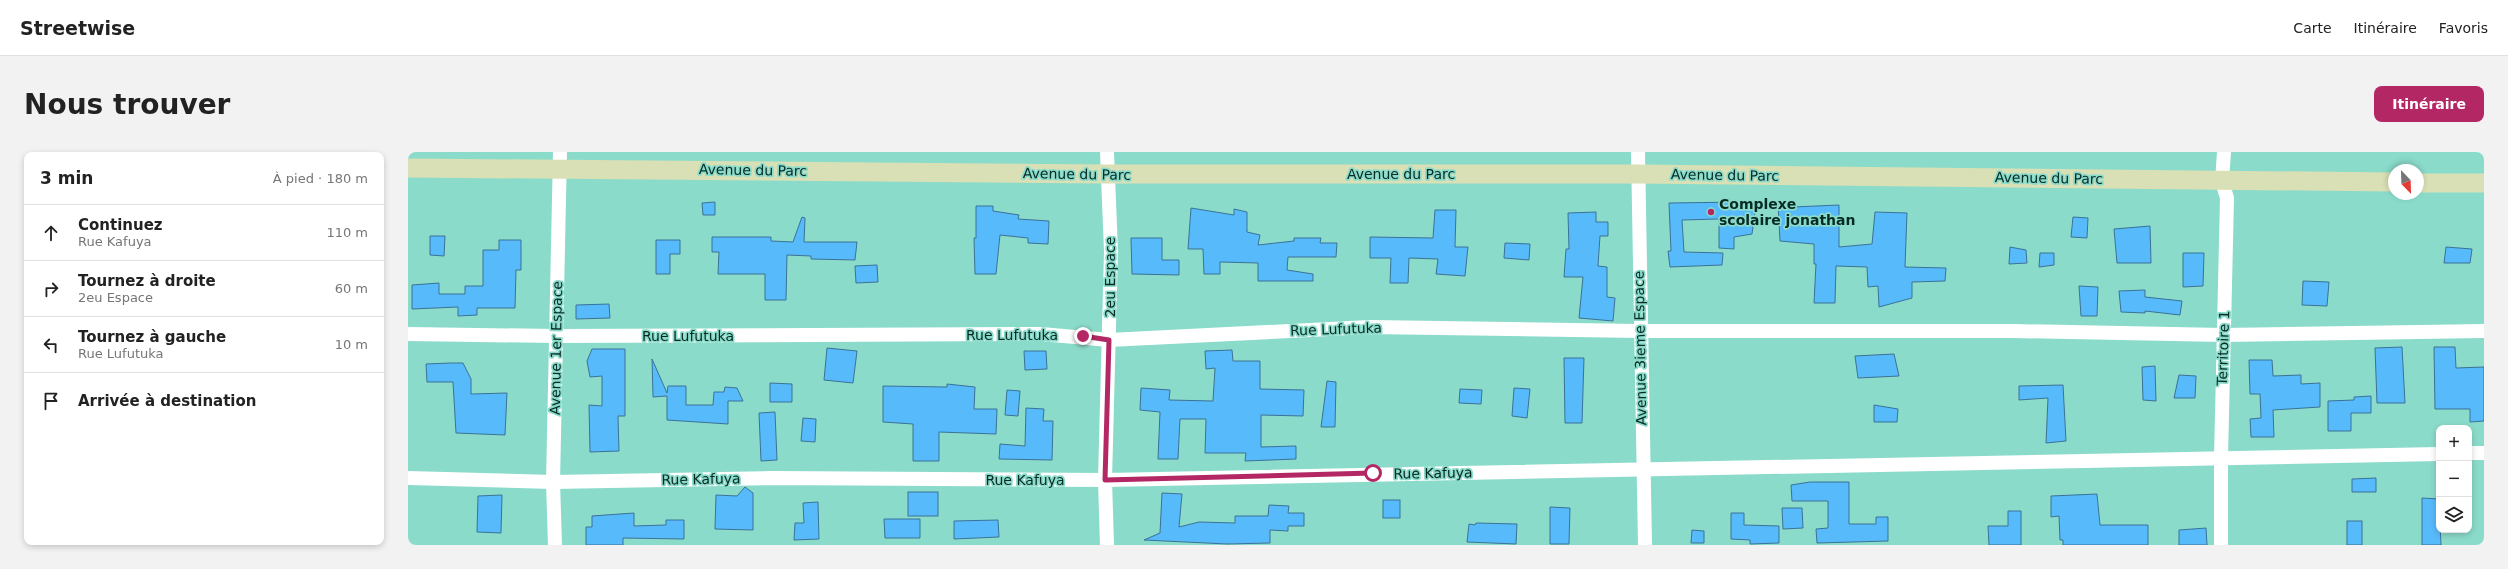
<!DOCTYPE html>
<html lang="fr">
<head>
<meta charset="utf-8">
<style>
	:root { --surface:#fff; --page:#f2f2f2; --text:#222; --muted:#767676; --line:#e0e0e0; --accent:#b32864 }
	body { margin:0; font-family:"DejaVu Sans",sans-serif; background:var(--page); color:var(--text) }
	.controls { position:absolute; right:12px; bottom:12px; display:grid; overflow:hidden; border-radius:8px; box-shadow:0 2px 6px #0003 }
	.controls button { width:36px; height:36px; display:grid; place-items:center; padding:0; border:0; border-bottom:1px solid var(--line); background:var(--surface); color:var(--text); font:20px sans-serif }
	.compass { position:absolute; left:1980px; top:12px; width:36px; height:36px; border-radius:50%; background:var(--surface); box-shadow:0 2px 6px #0003; rotate:157deg }
	.stop { position:absolute; width:12px; height:12px; margin:-9px; border:3px solid #b32864; border-radius:50%; background:#fff }
	.stop.end { background:#b32864; border-color:#fff; box-shadow:0 1px 4px #0008 }
	.list { margin:0; padding:0; list-style:none }
	h2 { display:flex; justify-content:space-between; align-items:center; height:52px; margin:0; padding:0 16px; font-size:17px }
	h2 small { font-size:13px; font-weight:400; color:var(--muted) }
	.list li { display:grid; grid-template-columns:26px 1fr auto; gap:12px; align-items:center; box-sizing:border-box; height:56px; padding:0 16px; border-top:1px solid var(--line) }
	.list b { display:block; font-size:15px; white-space:nowrap }
	.list p { margin:0; font-size:13px; white-space:nowrap; color:var(--muted) }
	.list em { font-size:13px; font-style:normal; color:var(--muted) }
	.icon { flex:none; width:22px; height:22px; fill:none; stroke:currentColor; stroke-width:2; stroke-linecap:round; stroke-linejoin:round }
	.map { position:relative; flex:none; width:2076px; height:393px; overflow:hidden; border-radius:8px }
	header { display:flex; align-items:center; gap:24px; box-sizing:border-box; height:56px; padding:0 20px; background:var(--surface); border-bottom:1px solid var(--line) }
	header strong { font-size:19px }
	nav { display:flex; gap:22px; margin-inline-start:auto; font-size:14px }
	.intro { display:flex; align-items:center; justify-content:space-between; box-sizing:border-box; height:96px; padding:0 24px }
	h1 { margin:0; font-size:28px }
	.button { padding:10px 18px; border-radius:8px; background:var(--accent); color:#fff; font-size:14px; font-weight:700 }
	main { display:flex; gap:24px; padding:0 24px }
	aside { flex:1; background:var(--surface); border-radius:8px; box-shadow:0 2px 6px #0003 }
	.map>svg:first-child { display:block }
	.building { fill:#57bafa; stroke:#3b7297 }
	.lines { fill:none; stroke-linecap:round; stroke-linejoin:round }
	.street { stroke:#fff; stroke-width:14 }
	.secondary { stroke:#d9e0b5; stroke-width:19 }
	.route { stroke:#b32864; stroke-width:5 }
	.poi-dot { fill:#b32864; stroke:#8bdbca; stroke-width:1.5 }
	.labels { text-anchor:middle; dominant-baseline:central; stroke-width:3.5; stroke-linejoin:round; paint-order:stroke }
	.street-label { font-size:14px; fill:#062a24; stroke:#8bdbca }
	.poi-label { font-size:14px; font-weight:bold; fill:#062a24; stroke:#8bdbca; text-anchor:start }
</style>
</head>
<body>
<header>
<strong>Streetwise</strong>
<nav><a>Carte</a><a>Itinéraire</a><a>Favoris</a></nav>
</header>
<div class="intro"><h1>Nous trouver</h1><a class="button">Itinéraire</a></div>
<main>
<aside>
<h2>3 min<small>À pied · 180 m</small></h2>
<ul class="list">
<li><svg class="icon" aria-label="ahead" viewBox="0 0 24 24"><path d="M12 20V5M6 11l6-6 6 6"/></svg><div><b>Continuez</b><p>Rue Kafuya</p></div><em>110 m</em></li>
<li><svg class="icon" aria-label="right" viewBox="0 0 24 24"><path d="M7 20v-9h11M14 6l5 5-5 5"/></svg><div><b>Tournez à droite</b><p>2eu Espace</p></div><em>60 m</em></li>
<li><svg class="icon" aria-label="left" viewBox="0 0 24 24"><path d="M17 20v-9H6M10 6l-5 5 5 5"/></svg><div><b>Tournez à gauche</b><p>Rue Lufutuka</p></div><em>10 m</em></li>
<li><svg class="icon" aria-label="arrive" viewBox="0 0 24 24"><path d="M6 21V4h12l-3 4 3 4H6"/></svg><div><b>Arrivée à destination</b></div></li>
</ul>
</aside>
<div class="map">
<svg width="2076" height="393" viewBox="0 0 2076 393">
	<rect width="100%" height="100%" fill="#8bdbca"/>
	<g class="building">
		<path d="M307,50V63H295L294,51Z"/>
		<path d="M1333,50L1348,52L1344,82L1326,85V97L1311,96V67L1274,68L1276,100L1315,101L1314,113L1262,115L1260,99H1263L1261,51Z"/>
		<path d="M1370,52H1385V55L1431,53V95L1464,92L1467,60L1499,61L1497,115L1538,116L1537,129L1504,130V146L1471,155L1470,134L1460,135L1459,115L1428,114L1427,151H1406L1408,112H1406V92L1372,89Z"/>
		<path d="M568,54H585V59L611,63L610,67L641,69L640,92L620,91V86L592,83L588,122H567L566,86H568Z"/>
		<path d="M783,56L826,63V57L839,60V80L852,83L850,93L886,89V86H913L912,91H929L928,105H880L879,118L905,122V129H850V111L812,110V122H796L795,97H780Z"/>
		<path d="M1027,58H1048L1047,95H1060L1057,124L1028,122L1030,107L1001,106L1000,131H982L983,106H962V85L1025,86Z"/>
		<path d="M1188,60V70H1200V84H1192L1190,114L1199,115V145L1207,146L1205,169L1171,166L1175,125H1156L1158,97H1161L1160,61Z"/>
		<path d="M394,65L397,66L396,90H449L447,108L403,107V104L379,103L378,148H357V122H310L311,100H304V85H363V89L385,90Z"/>
		<path d="M1665,65L1680,66L1679,86L1663,85Z"/>
		<path d="M1742,74L1743,111H1709L1706,77Z"/>
		<path d="M22,84H37L36,104L22,103Z"/>
		<path d="M723,86H754V108H771V123L724,122Z"/>
		<path d="M91,88H113V118H108L107,156H69V163L50,164V155L4,157V133L31,131V142H57V134H75V98H91Z"/>
		<path d="M248,88H272V102H262V122H248Z"/>
		<path d="M1097,91L1122,92L1121,108L1096,106Z"/>
		<path d="M1602,95L1618,98L1619,111L1601,112Z"/>
		<path d="M2038,95L2064,97L2062,111H2036Z"/>
		<path d="M1632,101H1646V113L1631,115Z"/>
		<path d="M1775,101H1796L1795,134L1775,135Z"/>
		<path d="M469,113L470,130L448,131L447,114Z"/>
		<path d="M1895,129L1921,130L1919,154L1894,153Z"/>
		<path d="M1671,134L1690,135L1689,164H1673Z"/>
		<path d="M1737,138V145L1774,149L1772,163L1737,159V161L1713,160L1711,139Z"/>
		<path d="M201,152L202,166L168,167V153Z"/>
		<path d="M1994,195L1997,251H1969L1967,196Z"/>
		<path d="M2026,195H2047L2048,216L2076,215V269L2062,270V257H2027Z"/>
		<path d="M419,196L449,199L445,231L416,228Z"/>
		<path d="M184,197H217V264H210L211,299L182,300L181,253L194,254V224L182,225L179,209Z"/>
		<path d="M824,198L825,209H852V237L896,238L895,264L853,263V295L888,294V307L837,309L838,301H797L798,267H772L770,307H750L752,260L732,258L733,236L762,238L761,248L805,249L807,216L798,217L797,199Z"/>
		<path d="M616,199H638L639,217L617,218Z"/>
		<path d="M1486,202L1491,224L1450,226L1447,204Z"/>
		<path d="M1156,206H1176L1174,271H1157Z"/>
		<path d="M244,207L259,241L260,234H278V253H305L306,240H316L317,235L329,236L335,249H320V272L259,268V244L245,245Z"/>
		<path d="M1841,208H1864L1865,224L1893,223V232L1912,231V255L1865,258L1866,285H1843L1842,267L1853,266L1852,242H1842Z"/>
		<path d="M43,211H55L63,227V242L99,241L97,283L48,281L45,230H19L18,212Z"/>
		<path d="M1747,214L1748,249L1735,248L1734,215Z"/>
		<path d="M1771,223L1788,224L1787,246H1766Z"/>
		<path d="M919,229L928,230L927,275H913Z"/>
		<path d="M362,231L384,232V250H362Z"/>
		<path d="M539,232L567,235L566,257H589L588,282L531,280V309H505V272L475,270V234L539,235Z"/>
		<path d="M1655,233L1658,289L1638,291L1640,246L1611,248V234Z"/>
		<path d="M1106,236L1122,237L1119,266L1104,264Z"/>
		<path d="M1052,237L1074,238L1073,252L1051,251Z"/>
		<path d="M599,238L612,239L610,264L597,263Z"/>
		<path d="M1963,244V261H1943V279H1920V249L1946,248V245Z"/>
		<path d="M1466,253L1490,257L1489,270H1466Z"/>
		<path d="M618,256L636,257L635,269H645L644,308L591,307L592,292L617,294Z"/>
		<path d="M367,260L369,308L353,309L351,261Z"/>
		<path d="M395,266L408,267L407,290L393,289Z"/>
		<path d="M1968,326V340H1944V327Z"/>
		<path d="M1402,330H1441V372H1468V365H1480V389L1409,391L1408,377L1420,376V349H1384L1383,333Z"/>
		<path d="M337,335L345,341V378L307,377L308,343L329,344Z"/>
		<rect x="500" y="340" width="30" height="24"/>
		<path d="M754,341L774,342L771,375L791,370L827,371V364H860L861,353L881,354L880,361H896V374H880V379L862,378V391L819,392L736,388L752,381Z"/>
		<path d="M1689,342L1692,373H1740V393H1655V388H1652L1651,364L1643,365V344Z"/>
		<path d="M94,343L93,381L69,380L70,344Z"/>
		<path d="M2014,346L2031,347L2033,393H2014Z"/>
		<rect x="975" y="348" width="17" height="18"/>
		<path d="M410,350L411,387L386,388L387,371H396L395,351Z"/>
		<path d="M1142,355L1162,356L1161,392H1142Z"/>
		<path d="M1374,356H1394L1395,376L1375,377Z"/>
		<path d="M1600,359H1613V393H1581L1580,374H1600Z"/>
		<path d="M226,361V374L258,373V368H276V387L215,386V393H178V375H184V364Z"/>
		<path d="M1323,361H1336V373L1371,374V391L1342,392V388L1323,387Z"/>
		<path d="M476,367H512V386H477Z"/>
		<path d="M590,368L591,385L546,387V369Z"/>
		<rect x="1939" y="369" width="15" height="24"/>
		<path d="M1068,371L1109,372L1108,392L1059,390L1061,372L1067,373Z"/>
		<path d="M1798,376L1799,393H1771V378Z"/>
		<path d="M1284,378L1296,379V391H1283Z"/>
	</g>
	<g class="lines">
		<g class="street">
			<path d="M1230,0L1237,393"/>
			<path d="M0,182L148,184L633,182L701,188L962,175L1232,179H1605L1815,183L2076,179"/>
			<path d="M2061,301H2076"/>
			<path d="M0,326L145,330L364,326L697,328L2031,302"/>
			<path d="M147,393L145,330L152,0"/>
			<path d="M699,393L697,328L703,99L699,0"/>
			<path d="M1813,393V306L1819,46L1814,29L1816,0"/>
		</g>
		<g class="secondary">
			<path d="M0,16L699,22H1228L1986,30"/>
			<path d="M2010,31H2076"/>
		</g>
	</g>
	<g class="lines">
		<path class="route" d="M675,184L701,188L697,328L965,321"/>
	</g>
	<circle class="poi-dot" cx="1303" cy="60" r="4"/>
	<g class="labels">
		<g class="street-label">
			<text transform="translate(345 18) rotate(1)">Avenue du Parc</text>
			<text transform="translate(669 22) rotate(1)">Avenue du Parc</text>
			<text x="993" y="22">Avenue du Parc</text>
			<text transform="translate(1317 23) rotate(1)">Avenue du Parc</text>
			<text transform="translate(1641 26) rotate(1)">Avenue du Parc</text>
			<text transform="translate(702 125) rotate(-90)">2eu Espace</text>
			<text transform="translate(928 177) rotate(-2)">Rue Lufutuka</text>
			<text x="604" y="183">Rue Lufutuka</text>
			<text x="280" y="184">Rue Lufutuka</text>
			<text transform="translate(148 196) rotate(-89)">Avenue 1er Espace</text>
			<text transform="translate(1232 196) rotate(-91)">Avenue 3ieme Espace</text>
			<text transform="translate(1815 196) rotate(-88)">Territoire 1</text>
			<text transform="translate(1025 321) rotate(-1)">Rue Kafuya</text>
			<text transform="translate(293 327) rotate(-1)">Rue Kafuya</text>
			<text x="617" y="328">Rue Kafuya</text>
		</g>
		<g class="poi-label">
			<text x="1311" y="52">Complexe<tspan x="1311" dy="16">scolaire jonathan</tspan></text>
		</g>
	</g>
</svg>
<div class="controls">
<button>+</button>
<button>−</button>
<button><svg class="icon" aria-label="layers" viewBox="0 0 24 24"><path d="M12 4l9 5-9 5-9-5zM3 14l9 5 9-5"/></svg></button>
</div>
<svg class="compass" viewBox="-18 -18 36 36"><path d="M0-13l5 13h-10z" fill="#e53935"/><path d="M0 13l5-13h-10z" fill="#767676"/></svg>
<div class="stop" style="left:965px;top:321px"></div>
<div class="stop end" style="left:675px;top:184px"></div>
</div>
</main>
</body>
</html>
